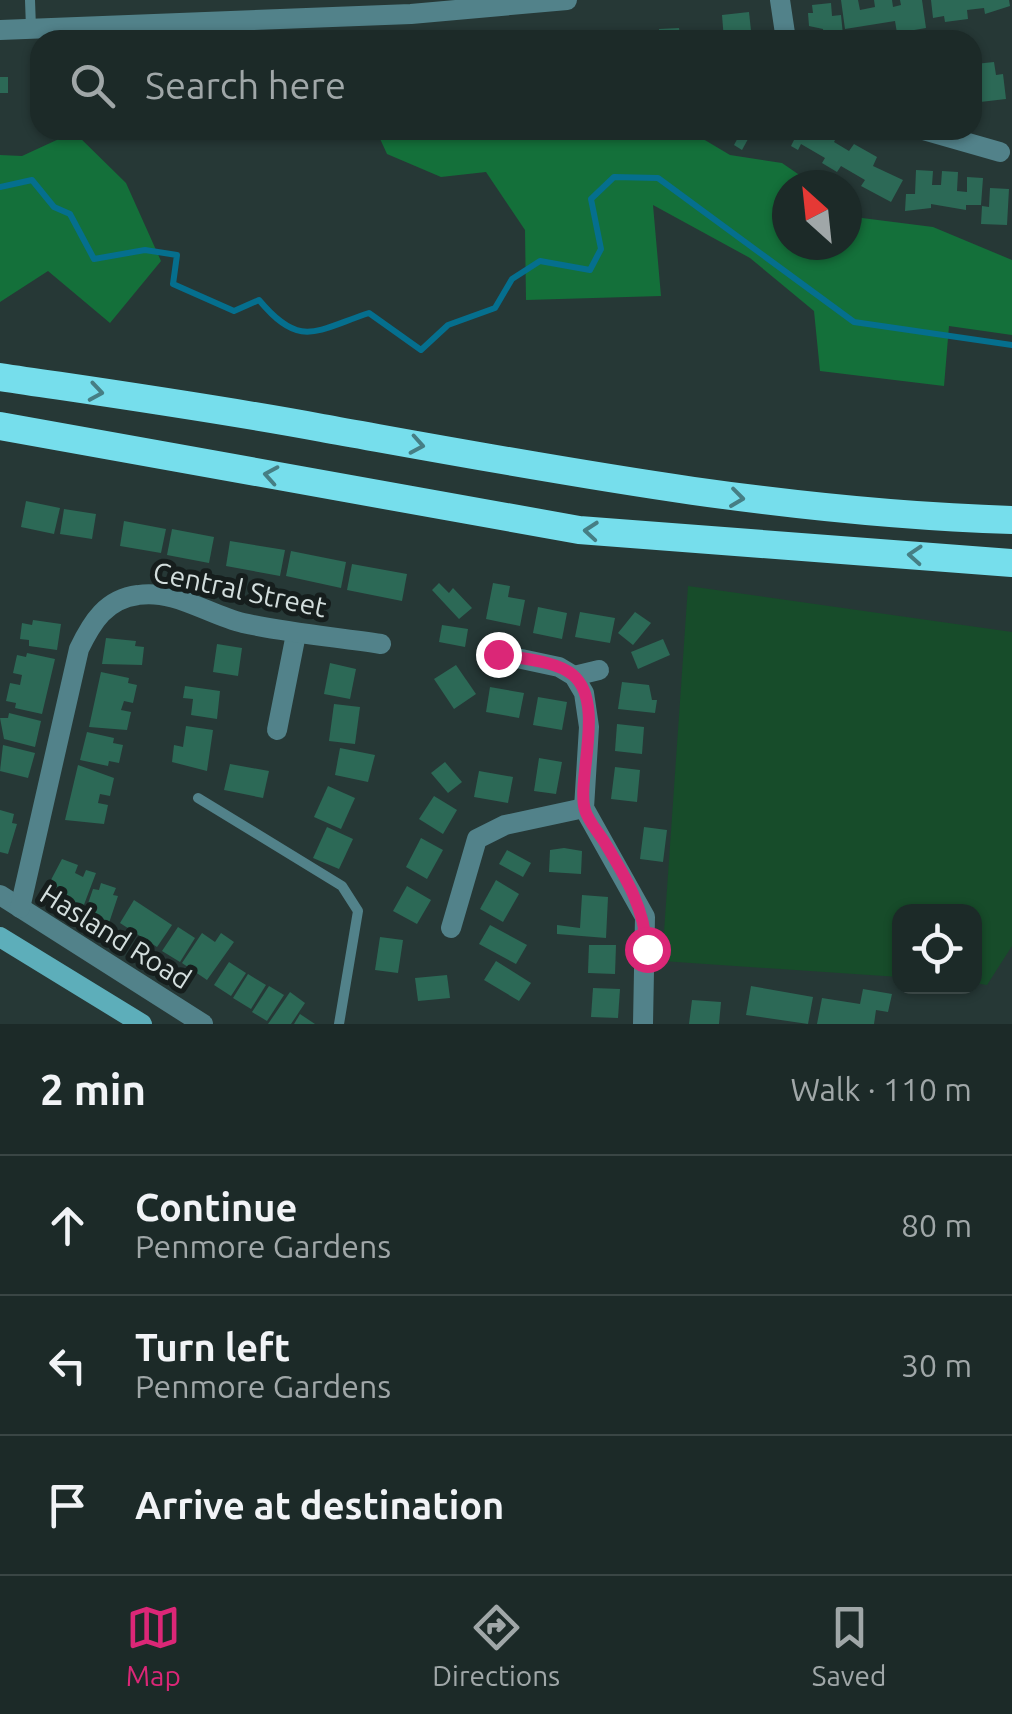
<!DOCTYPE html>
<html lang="en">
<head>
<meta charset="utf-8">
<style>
	:root { --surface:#1c2a28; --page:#253230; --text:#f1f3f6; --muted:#a0a7a8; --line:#3a4645; --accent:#db2777 }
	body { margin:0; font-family:Ubuntu,sans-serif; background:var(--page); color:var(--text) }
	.controls { position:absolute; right:30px; bottom:30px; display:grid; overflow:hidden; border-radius:20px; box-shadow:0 2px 8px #0004 }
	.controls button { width:90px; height:90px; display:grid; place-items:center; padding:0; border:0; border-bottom:2px solid var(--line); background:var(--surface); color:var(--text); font:50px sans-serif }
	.compass { position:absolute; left:772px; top:170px; width:90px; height:90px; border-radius:50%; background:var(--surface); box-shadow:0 2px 8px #0004; rotate:333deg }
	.stop { position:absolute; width:30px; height:30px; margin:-22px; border:8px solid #db2777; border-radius:50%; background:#fff }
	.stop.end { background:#db2777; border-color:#fff; box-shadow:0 2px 10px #0008 }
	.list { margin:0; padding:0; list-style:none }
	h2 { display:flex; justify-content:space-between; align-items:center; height:130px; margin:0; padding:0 40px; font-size:42px }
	h2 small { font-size:32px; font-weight:400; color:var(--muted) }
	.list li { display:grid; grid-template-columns:65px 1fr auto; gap:30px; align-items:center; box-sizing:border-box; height:140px; padding:0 40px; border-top:2px solid var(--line) }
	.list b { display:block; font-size:38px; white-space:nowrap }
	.list p { margin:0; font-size:32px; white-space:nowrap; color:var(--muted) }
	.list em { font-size:32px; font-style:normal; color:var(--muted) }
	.icon { flex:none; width:55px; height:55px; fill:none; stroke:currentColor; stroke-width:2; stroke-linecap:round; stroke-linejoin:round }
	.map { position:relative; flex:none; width:1012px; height:1024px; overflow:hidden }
	.search { position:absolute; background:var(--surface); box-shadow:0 2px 8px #0004; left:30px; right:30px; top:30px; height:110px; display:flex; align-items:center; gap:25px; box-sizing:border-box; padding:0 35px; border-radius:30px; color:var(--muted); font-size:38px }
	.sheet { height:550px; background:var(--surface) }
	nav { display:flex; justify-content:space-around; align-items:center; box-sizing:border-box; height:140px; border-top:2px solid var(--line); background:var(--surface); font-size:28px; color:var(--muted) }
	nav a { display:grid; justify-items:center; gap:5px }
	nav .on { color:var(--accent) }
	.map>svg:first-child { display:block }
	.green { fill:#174c2a }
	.forest { fill:#14703a }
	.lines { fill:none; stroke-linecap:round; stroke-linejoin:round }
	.stream { stroke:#056f8e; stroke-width:6 }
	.building { fill:#2c6956 }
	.service { stroke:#52828a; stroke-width:10 }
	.minor { stroke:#52828a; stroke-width:20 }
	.tertiary { stroke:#52828a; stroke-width:20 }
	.secondary { stroke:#5daeba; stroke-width:20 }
	.trunk { stroke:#76deec; stroke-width:28 }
	.oneway { stroke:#467e84 }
	.route { stroke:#db2777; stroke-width:12 }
	.labels { text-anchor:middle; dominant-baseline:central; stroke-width:10; stroke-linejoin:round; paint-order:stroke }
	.street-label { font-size:28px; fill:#d3dedd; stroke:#161e1d }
</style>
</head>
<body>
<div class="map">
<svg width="1012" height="1024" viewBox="0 0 1012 1024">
	<rect width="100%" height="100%" fill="#263836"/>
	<path class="green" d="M688,586L1012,632V946L987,985L975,983L974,912H900L899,977L662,961Z"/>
	<g class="forest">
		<path d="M483,30L484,40H300V36Z"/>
		<path d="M376,130H688L730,155L782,163L814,185H787V245H847V207L862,218L933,227L1012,260V335L949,326L944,386L820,371L814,311L750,258L653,205L661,296L526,300L525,230L486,172L441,177L387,154Z"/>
		<path d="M74,132L126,183L161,261L110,323L48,271L0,302V155L22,156Z"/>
	</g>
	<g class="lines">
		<path class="stream" d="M0,187L32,180L54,207L70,214L94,259L145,250L177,255L173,284L234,311L259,300C300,349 315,331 369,313L421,350L448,325L495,308L512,279L540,261L590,270L601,249L591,199L614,177L658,178L854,322L1012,345"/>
	</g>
	<g class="building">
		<path d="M841,0H858L860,10L875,7L874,0H892L893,7L901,5L900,0H922L926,28L897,33L895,21L845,29Z"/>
		<path d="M931,0H1009L1010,6L985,14L984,8L967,10L968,19L945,22L944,16L933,18Z"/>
		<path d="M831,3L832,16L841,15L843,35L824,40L823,29L809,26L808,13H813L812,5Z"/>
		<path d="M749,12L752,40H724L722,15Z"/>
		<path d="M679,28L680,35H687V40H660L659,29Z"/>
		<path d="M994,62L996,75L1003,74L1006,99L980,102L975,64Z"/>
		<rect x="0" y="77" width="8" height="16"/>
		<path d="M742,130H753L742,150L734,145Z"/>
		<path d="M771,130H831L838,134L834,142L849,151L854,144L877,157L873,166L903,180L891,202L861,186L865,180L841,166L837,172L822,163L825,158L801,144L798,150L791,146L795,138L781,131L776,140L768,135Z"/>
		<path d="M916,170L933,171L932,185H941L942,171L958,172L957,191L967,192V177L983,178L981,205H966V210L931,204V208L905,211L906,194H915Z"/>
		<path d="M990,188L1009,189L1007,225L981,224L982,206L989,207Z"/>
		<path d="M26,501L60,508L54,534L21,527Z"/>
		<path d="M64,509L96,514L92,539L60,534Z"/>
		<path d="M124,521L166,529L161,553L120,546Z"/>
		<path d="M172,529L214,537L209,563L167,555Z"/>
		<path d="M230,541L285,550L280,576L226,566Z"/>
		<path d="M291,551L346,562L341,588L286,576Z"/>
		<path d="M352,564L407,574L402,601L347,590Z"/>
		<path d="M439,583L449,593L453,588L472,608L459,619L432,590Z"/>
		<path d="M493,583L510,586L508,597L525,600L520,626L486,619Z"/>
		<path d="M538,607L567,613L562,639L533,633Z"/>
		<path d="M580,612L615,618L610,643L575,637Z"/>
		<path d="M635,612L651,623L633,645L618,633Z"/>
		<path d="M33,620L61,624L57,650L29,646V640L20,639L22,623L32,625Z"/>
		<path d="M442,625L468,629L465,647L439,642Z"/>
		<path d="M106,638L136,641L135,646L144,647L142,665L102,664Z"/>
		<path d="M663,639L670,655L638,669L631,652Z"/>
		<path d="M217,644L242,648L238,676L213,672Z"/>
		<path d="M27,653L55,659L42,714L15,708L16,703L6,701L10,683L20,685L22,675L13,673L17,655L26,657Z"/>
		<path d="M330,663L356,669L350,699L324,694Z"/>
		<path d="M456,665L476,694L454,709L434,679Z"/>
		<path d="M101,672L129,678L128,683L137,685L133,703L124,701L121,710L131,712L127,730L89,727Z"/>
		<path d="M622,682L649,685L652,700H657L655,713L618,709Z"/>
		<path d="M185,686L220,691L217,719L191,715L193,699L183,698Z"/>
		<path d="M490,687L524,693L519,718L486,712Z"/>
		<path d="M538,697L567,702L562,730L533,725Z"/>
		<path d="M334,704L360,707L355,744L329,741Z"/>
		<path d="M9,713L41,721L35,747L4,739L0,718H8Z"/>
		<path d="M617,724L644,727L642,754L615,751Z"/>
		<path d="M186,726L213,730L207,771L172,762L174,745L183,747Z"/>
		<path d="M87,732L114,738L113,743L123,745L119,763L109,761L108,766L80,760Z"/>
		<path d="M3,745L35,753L28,778L0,771Z"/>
		<path d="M340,748L375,755L368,782L335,775Z"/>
		<path d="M539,758L562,762L556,794L534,791Z"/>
		<path d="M445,762L462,782L448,793L431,773Z"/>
		<path d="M230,764L269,771L263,798L224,790Z"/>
		<path d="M78,765L114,778L110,796L100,794L98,803L108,805L104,824L65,820Z"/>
		<path d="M615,767L640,770L637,802L611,799Z"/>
		<path d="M479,771L513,777L508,803L474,797Z"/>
		<path d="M328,786L355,798L341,829L314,817Z"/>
		<path d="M434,796L457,810L443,834L419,819Z"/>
		<path d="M0,810L14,814L12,823L17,824L8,854L0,852Z"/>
		<path d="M327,827L353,839L339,869L313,858Z"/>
		<path d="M644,827L667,830L663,862L640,859Z"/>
		<path d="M421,838L443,850L427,879L406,867Z"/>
		<path d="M564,848L582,851L581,874L549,872L550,850Z"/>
		<path d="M507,850L531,863L523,877L499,864Z"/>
		<path d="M62,859L78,865L75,873L83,877L86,870L96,873L82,910L43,895Z"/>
		<path d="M496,880L519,894L503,922L480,909Z"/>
		<path d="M101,883L116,888L113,895L118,896L108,926L83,918L93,889L99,890Z"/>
		<path d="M407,886L431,900L417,924L393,911Z"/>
		<path d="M582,895L608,897L606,938L557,934V925L580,928Z"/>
		<path d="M134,900L172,925L157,947L120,923Z"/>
		<path d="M490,925L527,945L516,964L479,944Z"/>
		<path d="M178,927L195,938L180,962L162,951Z"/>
		<path d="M202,933L215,942L221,933L234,942L207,980L182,963Z"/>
		<path d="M380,937L403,940L398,973L375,970Z"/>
		<path d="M589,945H616L615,974L588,973Z"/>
		<path d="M496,961L531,983L519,1001L484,980Z"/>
		<path d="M229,962L246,973L231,996L214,985Z"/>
		<path d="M248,974L266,985L251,1009L233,998Z"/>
		<path d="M447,975L450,998L418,1001L415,978Z"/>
		<path d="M269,986L284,995L267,1021L252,1012Z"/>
		<path d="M751,986L813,997L808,1024L746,1015Z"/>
		<path d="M593,988L620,989L618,1018L591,1017Z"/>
		<path d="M863,989L892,994L888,1012L876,1010L874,1024H817L822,998L860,1004Z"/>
		<path d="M290,992L305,1003L291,1024H268Z"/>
		<path d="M692,1000L721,1002L719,1024H689Z"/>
		<path d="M300,1014L315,1024H294Z"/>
	</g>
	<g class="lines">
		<g class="service">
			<path d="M30,0L31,28"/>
			<path d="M198,798L342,886L358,911L339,1024"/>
		</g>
		<g class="minor">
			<path d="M780,0L786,40"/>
			<path d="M923,130L1000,152"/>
			<path d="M498,654L559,667L574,676L584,693L589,727L584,808L645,917L643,1024"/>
			<path d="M574,676L599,670"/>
			<path d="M277,730L296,634"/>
			<path d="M0,895L203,1024"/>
			<path d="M20,908L79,649C92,622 106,599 138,595C174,589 209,615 243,623C288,633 335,637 381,644"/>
			<path d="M451,928L477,839L505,825L584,808"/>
		</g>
		<path class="tertiary" d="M0,30L411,14L567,0"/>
		<path class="secondary" d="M0,937L142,1024"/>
		<g class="trunk">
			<path d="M0,377C107,393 215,408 322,428C551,469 778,513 1012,520"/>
			<path d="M0,426L579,530L1012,563"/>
		</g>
	</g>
	<defs><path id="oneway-chevron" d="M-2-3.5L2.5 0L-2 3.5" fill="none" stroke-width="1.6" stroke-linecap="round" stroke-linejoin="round" transform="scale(2.5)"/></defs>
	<g class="oneway">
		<use href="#oneway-chevron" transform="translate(96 392) rotate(9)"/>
		<use href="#oneway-chevron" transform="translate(417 445) rotate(10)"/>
		<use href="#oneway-chevron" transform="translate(271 475) rotate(-170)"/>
		<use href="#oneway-chevron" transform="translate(737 498) rotate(7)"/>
		<use href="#oneway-chevron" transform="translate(591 531) rotate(-175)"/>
		<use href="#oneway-chevron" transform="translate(915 555) rotate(-176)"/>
	</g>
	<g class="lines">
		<path class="route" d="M498,654C520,659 555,660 573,675C606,703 576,780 585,810C588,821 599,833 605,843C626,878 644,907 647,949"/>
	</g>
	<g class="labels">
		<g class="street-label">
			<text transform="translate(240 589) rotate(12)">Central Street</text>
			<text transform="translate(116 936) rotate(32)">Hasland Road</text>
		</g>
	</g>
</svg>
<div class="controls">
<button><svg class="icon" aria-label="locate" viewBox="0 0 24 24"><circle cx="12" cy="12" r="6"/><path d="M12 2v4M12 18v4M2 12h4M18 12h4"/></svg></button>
</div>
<svg class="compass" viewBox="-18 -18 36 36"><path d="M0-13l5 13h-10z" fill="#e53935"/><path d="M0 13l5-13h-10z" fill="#a0a7a8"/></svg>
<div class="stop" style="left:647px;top:949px"></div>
<div class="stop end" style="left:498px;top:654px"></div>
<div class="search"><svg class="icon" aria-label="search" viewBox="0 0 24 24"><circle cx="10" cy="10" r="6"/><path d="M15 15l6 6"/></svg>Search here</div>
</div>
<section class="sheet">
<h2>2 min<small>Walk · 110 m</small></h2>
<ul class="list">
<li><svg class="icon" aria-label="ahead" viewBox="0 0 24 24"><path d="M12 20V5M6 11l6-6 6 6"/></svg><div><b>Continue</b><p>Penmore Gardens</p></div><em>80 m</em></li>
<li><svg class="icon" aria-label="left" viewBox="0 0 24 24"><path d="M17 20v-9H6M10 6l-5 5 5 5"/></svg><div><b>Turn left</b><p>Penmore Gardens</p></div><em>30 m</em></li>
<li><svg class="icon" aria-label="arrive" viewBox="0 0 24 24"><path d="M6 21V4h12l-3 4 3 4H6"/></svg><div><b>Arrive at destination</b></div></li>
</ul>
</section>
<nav>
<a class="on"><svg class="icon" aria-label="map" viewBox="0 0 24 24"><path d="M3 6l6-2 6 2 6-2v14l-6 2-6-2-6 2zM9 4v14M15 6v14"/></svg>Map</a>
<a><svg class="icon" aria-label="directions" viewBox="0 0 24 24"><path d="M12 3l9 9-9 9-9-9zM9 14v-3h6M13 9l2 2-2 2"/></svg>Directions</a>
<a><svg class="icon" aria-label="saved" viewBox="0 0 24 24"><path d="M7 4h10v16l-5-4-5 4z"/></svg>Saved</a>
</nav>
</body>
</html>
